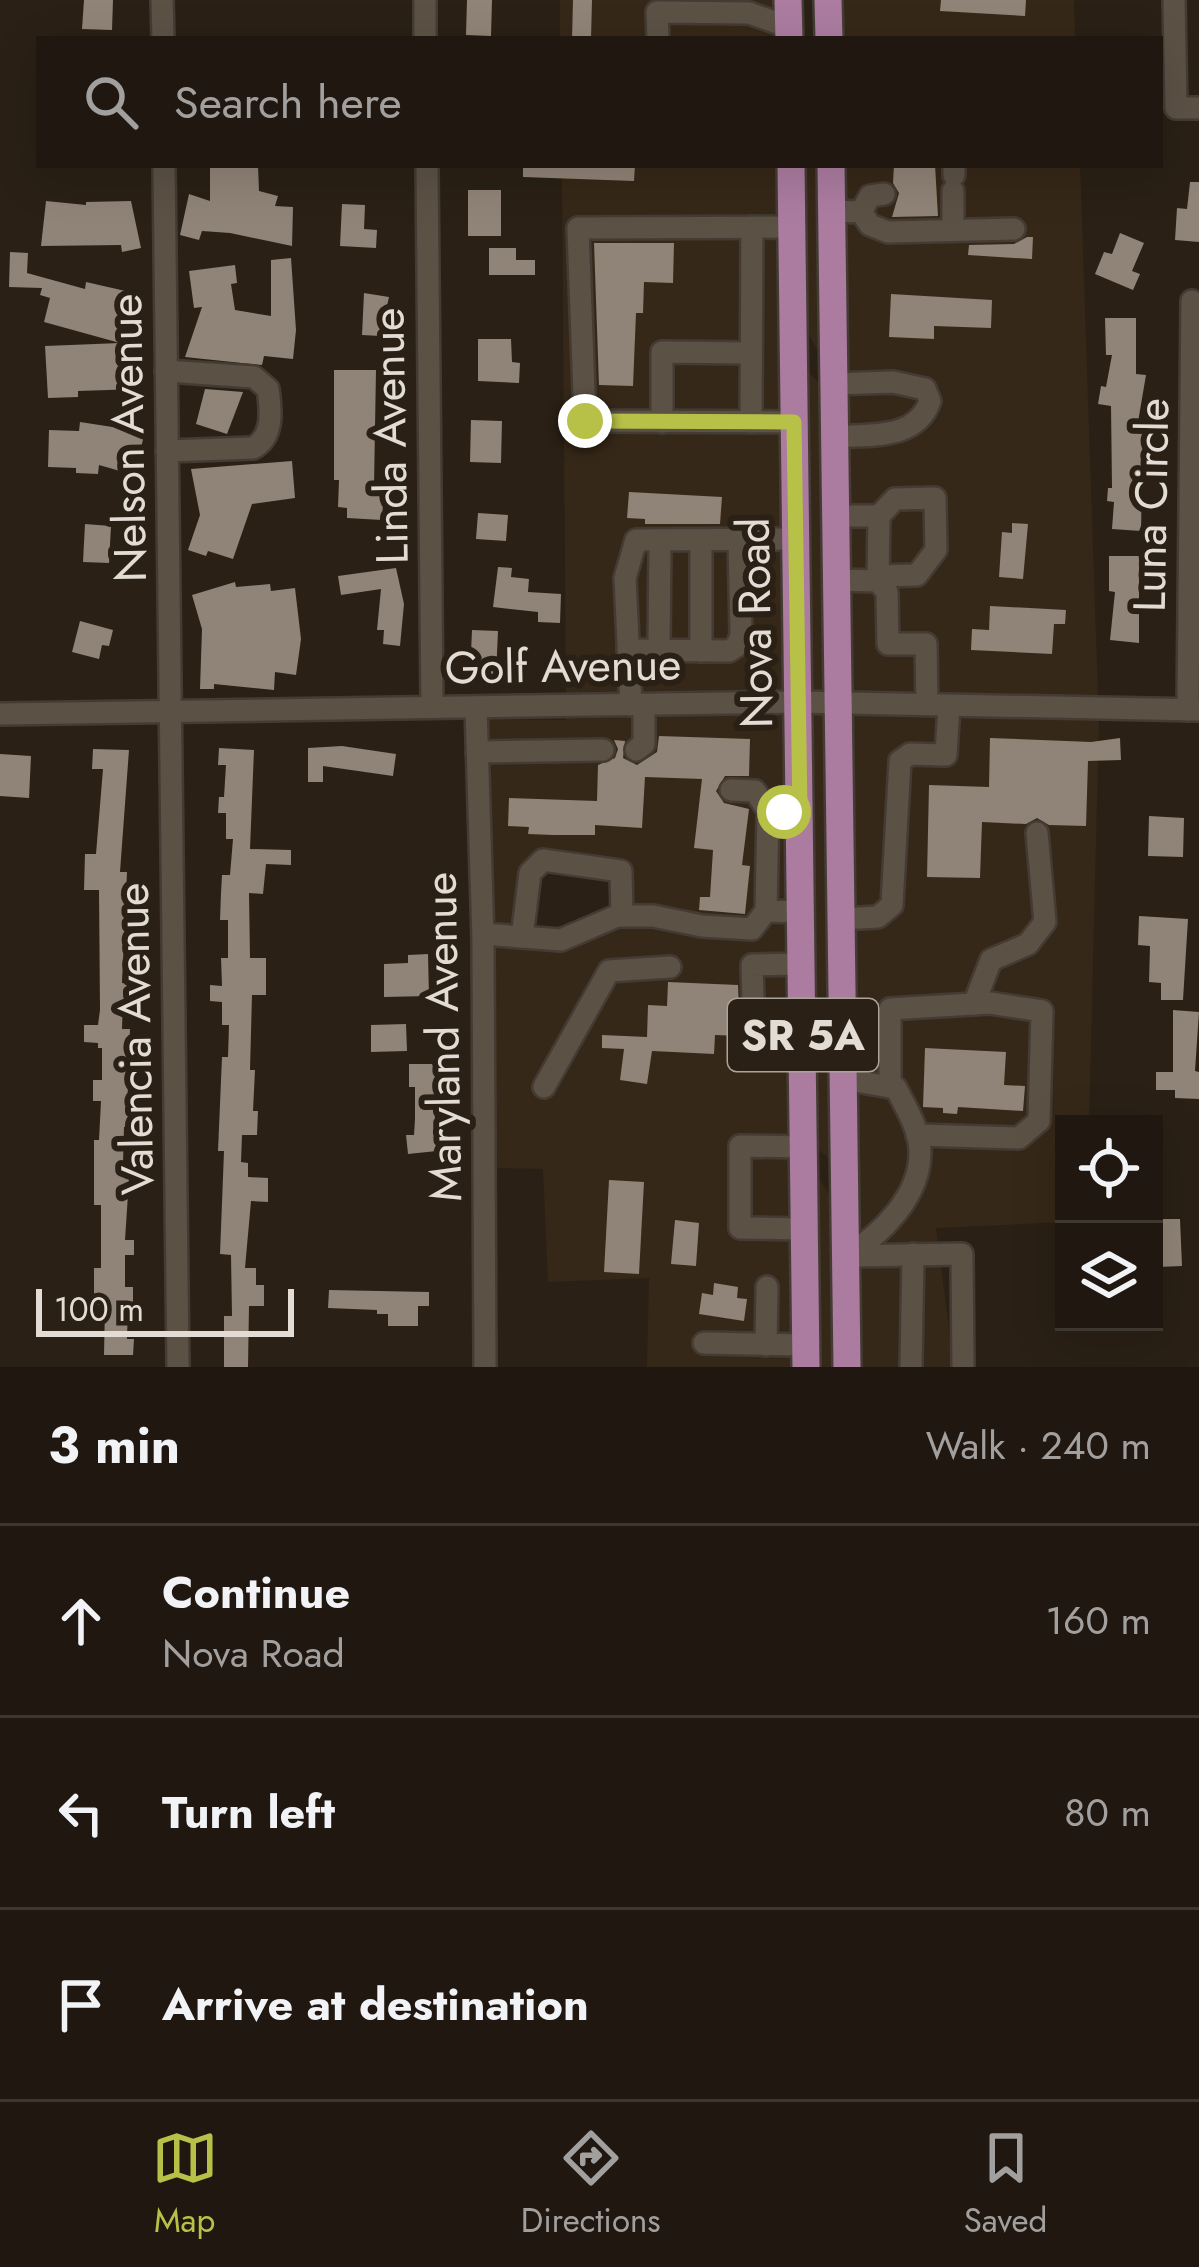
<!DOCTYPE html>
<html lang="en">
<head>
<meta charset="utf-8">
<style>
	:root { --surface:#201810; --page:#282119; --text:#f1f3f6; --muted:#a2a09f; --line:#3d3730; --accent:#b8c147 }
	body { margin:0; font-family:Jost,sans-serif; background:var(--page); color:var(--text) }
	.controls { position:absolute; right:36px; bottom:36px; display:grid; overflow:hidden; border-radius:0px; box-shadow:0 12px 48px #0002 }
	.controls button { width:108px; height:108px; display:grid; place-items:center; padding:0; border:0; border-bottom:3px solid var(--line); background:var(--surface); color:var(--text); font:60px sans-serif }
	.scale { position:absolute; left:36px; bottom:30px; width:258px; box-sizing:border-box; padding-left:12px; border:6px solid #e2dcd4; border-top:0; font-size:33px; line-height:42px; white-space:nowrap; color:#e2dcd4; -webkit-text-stroke:9px #2a2015; paint-order:stroke }
	.stop { position:absolute; width:36px; height:36px; margin:-27px; border:9px solid #b8c147; border-radius:50%; background:#fff }
	.stop.end { background:#b8c147; border-color:#fff; box-shadow:0 3px 12px #0008 }
	.list { margin:0; padding:0; list-style:none }
	h2 { display:flex; justify-content:space-between; align-items:center; height:156px; margin:0; padding:0 48px; font-size:51px }
	h2 small { font-size:39px; font-weight:400; color:var(--muted) }
	.list li { display:grid; grid-template-columns:78px 1fr auto; gap:36px; align-items:center; box-sizing:border-box; height:192px; padding:0 48px; border-top:3px solid var(--line) }
	.list b { display:block; font-size:45px; white-space:nowrap }
	.list p { margin:0; font-size:39px; white-space:nowrap; color:var(--muted) }
	.list em { font-size:39px; font-style:normal; color:var(--muted) }
	.icon { flex:none; width:66px; height:66px; fill:none; stroke:currentColor; stroke-width:2; stroke-linecap:round; stroke-linejoin:round }
	.map { position:relative; flex:none; width:1199px; height:1367px; overflow:hidden }
	.search { position:absolute; background:var(--surface); box-shadow:0 12px 48px #0002; left:36px; right:36px; top:36px; height:132px; display:flex; align-items:center; gap:30px; box-sizing:border-box; padding:0 42px; border-radius:0px; color:var(--muted); font-size:45px }
	.sheet { height:732px; background:var(--surface) }
	nav { display:flex; justify-content:space-around; align-items:center; box-sizing:border-box; height:168px; border-top:3px solid var(--line); background:var(--surface); font-size:33px; color:var(--muted) }
	nav a { display:grid; justify-items:center; gap:6px }
	nav .on { color:var(--accent) }
	.map>svg:first-child { display:block }
	.built { fill:#362818; fill-rule:evenodd }
	.building { fill:#908377 }
	.lines { fill:none; stroke-linecap:round; stroke-linejoin:round }
	.minor-casing { stroke:#443c34; stroke-width:26 }
	.major-casing { stroke:#443c34; stroke-width:32 }
	.minor { stroke:#5c5145; stroke-width:21 }
	.major { stroke:#ab7ca0; stroke-width:27 }
	.route { stroke:#b8c147; stroke-width:15 }
	.labels { text-anchor:middle; dominant-baseline:central; stroke-width:12; stroke-linejoin:round; paint-order:stroke }
	.shield { fill:#2a2015; stroke:#aba49b; stroke-width:3 }
	.shield-label { font-size:42px; font-weight:bold; fill:#e2dcd4 }
	.street-label { font-size:45px; fill:#e2dcd4; stroke:#2a2015 }
</style>
</head>
<body>
<div class="map">
<svg width="1199" height="1367" viewBox="0 0 1199 1367">
	<rect width="100%" height="100%" fill="#2a2015"/>
	<g class="built">
		<path d="M560,0H779L780,39H560Z"/>
		<path d="M837,0H1074L1075,39H838Z"/>
		<path d="M562,165H782L789,692L566,696Z"/>
		<path d="M800,165H822L824,361L802,323Z"/>
		<path d="M840,165H1080L1098,698L847,692Z"/>
		<path d="M803,367L825,389L829,692H807Z"/>
		<path d="M790,712L797,1367H647L649,1278L548,1282L543,1169L493,1168L492,944L622,926L651,927L699,936L704,917L631,907L630,870L546,850L515,926L492,924L485,719L565,720L567,715ZM680,957L678,976L614,980L547,1099L532,1091L602,966L610,961Z"/>
		<path d="M808,712H829L832,1161L813,1145Z"/>
		<path d="M847,712L1099,718L1089,1124H1064V1222L936,1228L954,1367H856ZM1044,821L1054,920L998,967L979,1016L962,1010L1035,920L1027,826Z"/>
		<path d="M813,1170L836,1204L838,1367H815Z"/>
	</g>
	<g class="building">
		<path d="M84,0H113L112,30L82,29Z"/>
		<path d="M467,0H492L491,36L466,35Z"/>
		<path d="M573,0H592L591,39H572Z"/>
		<path d="M941,0H1026L1025,16L940,11Z"/>
		<path d="M210,165H258L259,191L278,196L275,206L293,207L292,246L230,233L202,231L199,240L180,235L189,194L210,201Z"/>
		<path d="M523,165H635L634,181L523,177Z"/>
		<path d="M894,165H935L938,216L892,217L899,193L893,183Z"/>
		<path d="M1190,182H1199V242L1175,240L1177,208L1187,209Z"/>
		<rect x="468" y="190" width="33" height="46"/>
		<path d="M46,201L86,205V202L131,201L141,248L122,252L121,245L41,246Z"/>
		<path d="M342,204L365,205L364,229L377,230L376,248L340,246Z"/>
		<path d="M1120,233L1144,243L1132,271L1140,274L1133,290L1095,274L1104,252L1112,254Z"/>
		<path d="M1027,237H1033L1032,259L968,255L969,245L1014,244Z"/>
		<path d="M594,243H674L673,283L644,282L643,313H636L633,386L599,385Z"/>
		<path d="M489,248H516V260H535V275H489Z"/>
		<path d="M10,252L28,253L27,273L85,289L86,282L143,295L136,328L128,326L138,389L78,391V397L48,398L45,346L120,343L44,322L50,298L40,295L42,288L9,287Z"/>
		<path d="M291,258L296,330L293,359L264,356L262,365L185,357L202,307L194,308L189,271L235,265L237,283L231,284L235,310L271,316V260Z"/>
		<path d="M364,293L389,297L380,336L362,335Z"/>
		<path d="M891,294L992,300L991,328L934,326V339L889,337Z"/>
		<path d="M1105,318H1136V374L1146,375L1137,428H1143L1141,531L1112,529L1114,502L1107,501L1108,488H1112L1111,406L1098,404L1101,386L1106,387L1112,355H1106Z"/>
		<path d="M478,339H511L512,362L520,363L519,383L478,381Z"/>
		<path d="M334,370H376L374,486L384,487L382,520L347,518V508L338,507L339,480H334Z"/>
		<path d="M205,389L243,392L227,434L196,424Z"/>
		<path d="M471,420L502,421L501,463L470,462Z"/>
		<path d="M80,422L145,432L134,475L99,465L98,474L76,473V468L48,467L49,430L79,431Z"/>
		<path d="M292,461L295,498L252,504L233,559L208,551L206,556L188,550L200,515L191,469Z"/>
		<path d="M629,492L722,497L720,524H645V519L627,518Z"/>
		<path d="M478,513L508,515L506,541L476,539Z"/>
		<path d="M1012,523L1028,524L1023,579L999,577L1002,532L1012,533Z"/>
		<path d="M85,524L111,526L109,563L83,562Z"/>
		<path d="M1109,556H1139V643L1110,640L1115,592L1109,591Z"/>
		<path d="M498,567L512,568L511,577L529,579L528,592L561,594L560,623L538,622V612L493,607Z"/>
		<path d="M396,568L404,604L400,646L383,644L384,630H377L381,589L341,595L338,576Z"/>
		<path d="M235,582L236,587L270,584L271,591L295,588L301,639L296,675L275,672L274,690L214,684V689H200L202,629L192,595Z"/>
		<path d="M990,606L1066,610L1065,624H1054L1052,654L971,650L972,629L989,630Z"/>
		<path d="M80,621L113,630L109,646L102,645L99,659L72,652Z"/>
		<path d="M472,630L498,631L496,676L470,675Z"/>
		<path d="M659,736L750,739L749,776H725L716,791L724,803L749,809L742,865L750,866L745,914L699,910L700,897H710L713,850L694,848L702,779L645,777L642,828L595,825V835H553L528,834L529,827L508,826L509,798L597,801L598,765L615,758L618,749L614,740L625,741L623,758L637,765L657,752Z"/>
		<path d="M990,738L1091,742L1120,738L1121,760L1088,761L1086,826L1049,825L1037,818L1026,824L982,822L980,878L927,877L929,785L989,787Z"/>
		<path d="M342,746L396,754L393,776L323,766V782H308V748Z"/>
		<path d="M219,748L254,750L250,849L291,850V865L266,864L263,894L249,893L250,958H266V995H252L250,1070H255L253,1111H258L257,1135H242L241,1162L248,1163V1177L268,1178V1202L251,1201L245,1268H256V1285H264V1306H249L248,1367H224V1316H232L231,1255L220,1254L224,1151H218L222,1057H228L229,1025H222V1002L210,1001V985L222,986L221,958H228V920H220L221,893L222,875H230L233,839H226V813H218L219,797H224L226,765H218Z"/>
		<path d="M93,749L129,750L120,872H127L122,983H131V999H123L122,1029H130L127,1112H133L132,1127H124L123,1164H130L125,1240H134V1255H125V1287H133V1306H128L127,1339H134L133,1355H104L105,1305H94V1268H101V1205H94V1140H99L101,1101H93V1080H102V1048H98V1043L84,1042V1025H98L100,1010L99,890H84L85,854H96L103,769H92Z"/>
		<path d="M0,754L31,756L29,798L0,796Z"/>
		<path d="M1149,816L1184,818L1183,857L1148,856Z"/>
		<path d="M1139,916L1188,919L1183,1000H1161V983L1149,982L1150,946L1138,945Z"/>
		<path d="M428,954L429,996L384,997V964L408,963V955Z"/>
		<path d="M668,982L738,985L740,1036L715,1035L714,1054L652,1051L647,1084L620,1080L624,1049L602,1048V1035L647,1037L648,1005L667,1006Z"/>
		<path d="M1173,1010L1199,1012L1195,1071L1199,1072V1099L1175,1098V1090H1156V1072H1173Z"/>
		<path d="M406,1024L407,1051L371,1052V1025Z"/>
		<path d="M925,1048L1006,1052L1004,1085L1025,1086L1023,1111L958,1107L957,1114L943,1113V1108L923,1107Z"/>
		<path d="M409,1064H437V1104H434L437,1151L408,1154L406,1135H414L415,1119V1087H409Z"/>
		<path d="M609,1180L644,1182L639,1274L604,1272Z"/>
		<path d="M1154,1219H1180L1182,1266L1158,1267Z"/>
		<path d="M675,1220L699,1223L696,1266L671,1264Z"/>
		<path d="M714,1283L738,1287L737,1298L747,1299L744,1321L699,1314L702,1293L713,1295Z"/>
		<path d="M329,1290L429,1292V1306H418V1326H388V1314H377V1310L328,1308Z"/>
	</g>
	<g class="lines">
		<defs>
			<g id="minor">
				<path d="M162,0L163,39"/>
				<path d="M425,0V39"/>
				<path d="M1174,0L1176,108H1199"/>
				<path d="M658,39L657,12L749,13L789,27"/>
				<path d="M164,165L178,1367"/>
				<path d="M427,165L432,706"/>
				<path d="M954,165V175"/>
				<path d="M953,191V230"/>
				<path d="M831,211L861,212L870,225L888,232L1014,229"/>
				<path d="M861,212L870,196L884,194"/>
				<path d="M792,227L578,228L585,421L795,422"/>
				<path d="M166,371L254,377L268,389C271,410 274,437 253,448L167,451"/>
				<path d="M834,384L893,382L925,389L930,401C916,441 869,434 834,437"/>
				<path d="M662,422V352L751,353"/>
				<path d="M751,422L752,227"/>
				<path d="M835,516H879L878,581L836,580"/>
				<path d="M701,540V651"/>
				<path d="M878,576L917,575L936,550L935,498L895,499L879,516"/>
				<path d="M878,581L887,592L888,644H926L927,704"/>
				<path d="M628,650L729,651L737,646L741,635L739,539"/>
				<path d="M659,651L660,540"/>
				<path d="M631,705L625,578L636,540L796,539"/>
				<path d="M476,707L483,939L485,1367"/>
				<path d="M1188,710L1192,301"/>
				<path d="M0,714L798,702L1199,710"/>
				<path d="M636,750L644,744V705"/>
				<path d="M477,752L603,750"/>
				<path d="M731,790L755,791L768,811"/>
				<path d="M800,812L768,811L766,911L801,912"/>
				<path d="M841,919L878,917L892,905L900,761L910,754L946,755L949,705"/>
				<path d="M483,934L561,940L617,916H653L702,926L752,929L766,911"/>
				<path d="M522,937L530,873L543,860L621,871L622,916"/>
				<path d="M802,964L752,965L754,1032L803,1031"/>
				<path d="M974,1004L991,960L1028,944L1045,922L1037,833"/>
				<path d="M843,1079L896,1088C906,1108 919,1128 920,1151C921,1196 881,1235 846,1256"/>
				<path d="M544,1087L609,971L670,967"/>
				<path d="M890,1087V1009L990,1003L1042,1011L1039,1121L1019,1138L917,1135"/>
				<path d="M804,1147L740,1146V1228L805,1229"/>
				<path d="M852,1256L962,1254L963,1367"/>
				<path d="M704,1343L806,1345"/>
				<path d="M766,1345L767,1287"/>
				<path d="M911,1367L913,1254"/>
			</g>
			<g id="major">
				<path d="M788,0L789,39"/>
				<path d="M828,0L829,39"/>
				<path d="M791,165L806,1367"/>
				<path d="M831,165L847,1367"/>
			</g>
		</defs>
		<use href="#minor" class="minor-casing"/>
		<use href="#major" class="major-casing"/>
		<use href="#minor" class="minor"/>
		<use href="#major" class="major"/>
	</g>
	<g class="lines">
		<path class="route" d="M585,421L794,422L800,812H784"/>
	</g>
	<g class="labels">
		<rect class="shield" x="728" y="999" width="150" height="72" rx="9"/>
		<g class="shield-label">
			<text x="803" y="1035">SR 5A</text>
		</g>
		<g class="street-label">
			<text transform="translate(390 436) rotate(-91)">Linda Avenue</text>
			<text transform="translate(128 438) rotate(-91)">Nelson Avenue</text>
			<text transform="translate(1151 505) rotate(-89)">Luna Circle</text>
			<text transform="translate(755 623) rotate(-91)">Nova Road</text>
			<text transform="translate(563 666) rotate(-1)">Golf Avenue</text>
			<text transform="translate(443 1037) rotate(-91)">Maryland Avenue</text>
			<text transform="translate(135 1039) rotate(-91)">Valencia Avenue</text>
		</g>
	</g>
</svg>
<div class="controls">
<button><svg class="icon" aria-label="locate" viewBox="0 0 24 24"><circle cx="12" cy="12" r="6"/><path d="M12 2v4M12 18v4M2 12h4M18 12h4"/></svg></button>
<button><svg class="icon" aria-label="layers" viewBox="0 0 24 24"><path d="M12 4l9 5-9 5-9-5zM3 14l9 5 9-5"/></svg></button>
</div>
<div class="scale">100 m</div>
<div class="stop" style="left:784px;top:812px"></div>
<div class="stop end" style="left:585px;top:421px"></div>
<div class="search"><svg class="icon" aria-label="search" viewBox="0 0 24 24"><circle cx="10" cy="10" r="6"/><path d="M15 15l6 6"/></svg>Search here</div>
</div>
<section class="sheet">
<h2>3 min<small>Walk · 240 m</small></h2>
<ul class="list">
<li><svg class="icon" aria-label="ahead" viewBox="0 0 24 24"><path d="M12 20V5M6 11l6-6 6 6"/></svg><div><b>Continue</b><p>Nova Road</p></div><em>160 m</em></li>
<li><svg class="icon" aria-label="left" viewBox="0 0 24 24"><path d="M17 20v-9H6M10 6l-5 5 5 5"/></svg><div><b>Turn left</b></div><em>80 m</em></li>
<li><svg class="icon" aria-label="arrive" viewBox="0 0 24 24"><path d="M6 21V4h12l-3 4 3 4H6"/></svg><div><b>Arrive at destination</b></div></li>
</ul>
</section>
<nav>
<a class="on"><svg class="icon" aria-label="map" viewBox="0 0 24 24"><path d="M3 6l6-2 6 2 6-2v14l-6 2-6-2-6 2zM9 4v14M15 6v14"/></svg>Map</a>
<a><svg class="icon" aria-label="directions" viewBox="0 0 24 24"><path d="M12 3l9 9-9 9-9-9zM9 14v-3h6M13 9l2 2-2 2"/></svg>Directions</a>
<a><svg class="icon" aria-label="saved" viewBox="0 0 24 24"><path d="M7 4h10v16l-5-4-5 4z"/></svg>Saved</a>
</nav>
</body>
</html>
